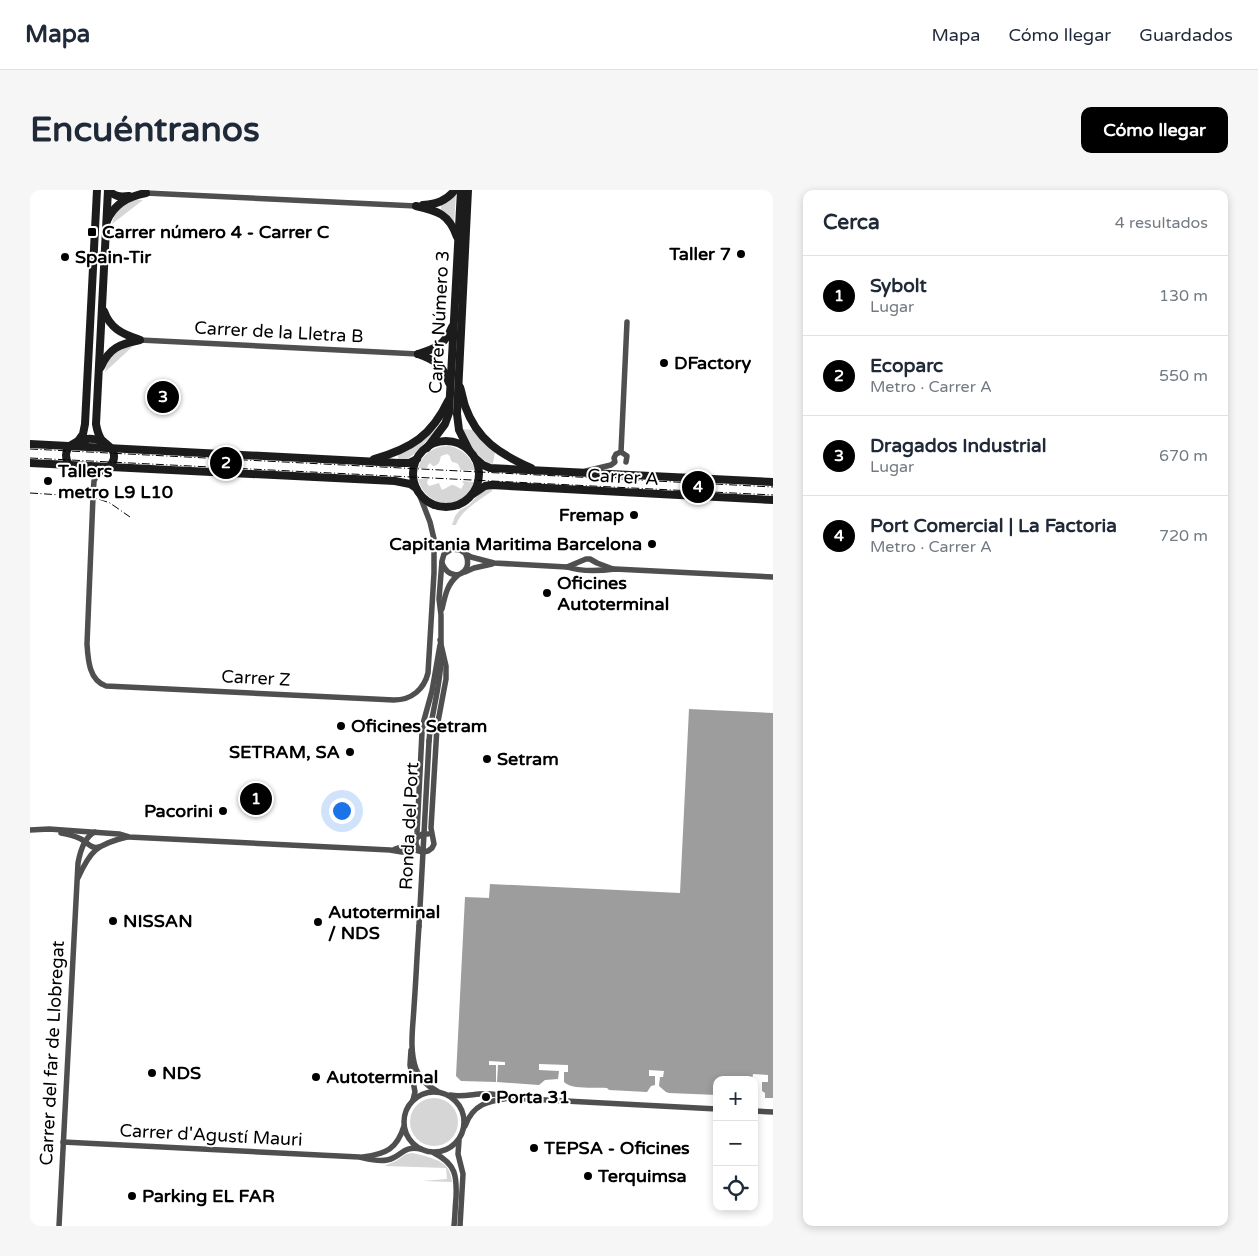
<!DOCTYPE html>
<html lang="es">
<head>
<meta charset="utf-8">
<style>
	:root { --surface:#fff; --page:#f6f6f7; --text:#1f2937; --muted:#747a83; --line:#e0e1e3; --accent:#000 }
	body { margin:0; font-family:"Varela Round",sans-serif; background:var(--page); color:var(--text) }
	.controls { position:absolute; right:15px; bottom:15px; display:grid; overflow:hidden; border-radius:10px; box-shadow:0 2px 8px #0003 }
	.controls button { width:45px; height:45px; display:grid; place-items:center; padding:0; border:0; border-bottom:1px solid var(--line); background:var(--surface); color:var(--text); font:25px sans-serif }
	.you { position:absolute; left:311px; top:620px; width:18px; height:18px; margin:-12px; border:4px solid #fff; border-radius:50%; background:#1a73e8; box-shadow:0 0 0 8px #1a73e833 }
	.badge { display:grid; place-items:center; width:32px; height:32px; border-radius:50%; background:var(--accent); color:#fff; font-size:16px; font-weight:700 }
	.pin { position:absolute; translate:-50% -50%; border:2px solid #fff; box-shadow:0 1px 5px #0006 }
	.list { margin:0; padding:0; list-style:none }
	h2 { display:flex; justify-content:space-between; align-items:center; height:65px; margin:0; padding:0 20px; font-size:21px }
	h2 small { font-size:16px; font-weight:400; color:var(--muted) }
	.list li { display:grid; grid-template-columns:32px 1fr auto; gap:15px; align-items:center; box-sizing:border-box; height:80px; padding:0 20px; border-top:1px solid var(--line) }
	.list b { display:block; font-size:19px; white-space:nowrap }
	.list p { margin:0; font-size:16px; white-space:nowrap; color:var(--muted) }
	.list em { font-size:16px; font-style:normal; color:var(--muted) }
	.icon { flex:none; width:28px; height:28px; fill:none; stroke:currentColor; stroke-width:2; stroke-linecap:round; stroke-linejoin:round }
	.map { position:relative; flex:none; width:743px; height:1036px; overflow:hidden; border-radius:10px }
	header { display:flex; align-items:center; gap:30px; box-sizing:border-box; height:70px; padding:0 25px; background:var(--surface); border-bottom:1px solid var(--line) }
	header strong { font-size:24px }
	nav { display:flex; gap:28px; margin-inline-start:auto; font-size:18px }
	.intro { display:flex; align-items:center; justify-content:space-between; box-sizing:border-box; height:120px; padding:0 30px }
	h1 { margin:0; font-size:35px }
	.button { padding:12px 22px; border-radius:10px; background:var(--accent); color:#fff; font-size:18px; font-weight:700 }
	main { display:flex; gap:30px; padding:0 30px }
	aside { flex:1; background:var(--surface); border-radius:10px; box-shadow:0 2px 8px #0003 }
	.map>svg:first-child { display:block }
	.green { fill:#d6d6d6 }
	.water { fill:#9d9d9d }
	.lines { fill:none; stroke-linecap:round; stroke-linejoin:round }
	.street { stroke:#4f4f4f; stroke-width:5.5 }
	.secondary { stroke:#1c1c1c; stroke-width:8 }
	.rail { stroke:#000; stroke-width:1; stroke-dasharray:8 2.5 1 2.5; stroke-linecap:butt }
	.street-bridge { stroke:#4f4f4f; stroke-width:5.5 }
	.poi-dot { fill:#000; stroke:#fff; stroke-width:2 }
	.labels { text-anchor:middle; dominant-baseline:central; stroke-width:4; stroke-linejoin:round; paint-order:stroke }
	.poi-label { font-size:18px; font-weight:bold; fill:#000; stroke:#fff; text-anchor:start }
	.street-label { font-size:18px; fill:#000; stroke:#fff }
</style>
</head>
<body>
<header>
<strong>Mapa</strong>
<nav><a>Mapa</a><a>Cómo llegar</a><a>Guardados</a></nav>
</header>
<div class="intro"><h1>Encuéntranos</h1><a class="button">Cómo llegar</a></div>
<main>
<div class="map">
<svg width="743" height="1036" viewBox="0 0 743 1036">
	<rect width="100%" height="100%" fill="#fff"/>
	<g class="green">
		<path d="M426,4L424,34L411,20V15L418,12Z"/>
		<path d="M105,10H113L82,34C84,21 93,15 105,10Z"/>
		<path d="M97,157H102L75,182C76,169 86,161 97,157Z"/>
		<path d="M404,238L408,239L383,265L377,269L368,270V263Z"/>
		<path d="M431,239L445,240L465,261L463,274C449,271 438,252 431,239Z"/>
		<path d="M419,256C433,259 441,267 445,280H431L428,274C423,271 421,274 420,266L417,264L411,266L409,273L405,276H403L400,273L398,275L397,278H388C393,263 404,256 419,256Z"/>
		<path d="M388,289H398L397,293L399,296L409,293L411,298L412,300C423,295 420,292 431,299L434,294L432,291L444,292C434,322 396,319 388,289Z"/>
		<path d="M462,298V301C450,310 431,320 426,335H422L425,326L430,320L439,315L450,303Z"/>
		<circle cx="404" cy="932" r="24"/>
		<path d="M383,963C387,964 391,965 395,966C411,971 420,974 422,992L392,991L417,989L416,978L354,976L366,971L376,964Z"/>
	</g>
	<path class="water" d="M659,519L743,523V908H735V903L732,901V892H738V885L723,884L722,890H687V905L639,903L636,902L629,896L630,887H633L634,881L619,880V886H625V895L621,896L617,902L579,900L577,898C565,897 542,900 534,892V882H538V875L509,874V880L529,881L528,889L515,890L509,895L467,892L468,875H475V872L459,871V875H466V892L431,891L426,886L435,707L459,708L460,694L650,703Z"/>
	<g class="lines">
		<g class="street">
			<path d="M116,3L386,16"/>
			<path d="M110,150L388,164"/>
			<path d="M591,262L597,132"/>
			<path d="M591,262L597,266L596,272"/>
			<path d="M556,281L581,275L585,272L584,268L586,264L591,262"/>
			<path d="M68,283L64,291L63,307L57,454C58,470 59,490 76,496L364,510C382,510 394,499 398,483L404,383V349L400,332L388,301"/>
			<path d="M412,373C420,394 444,384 436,365"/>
			<path d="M537,377L556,369H560L567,373L583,379"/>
			<path d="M435,382L444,378L462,374"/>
			<path d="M412,419C415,406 417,394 428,385"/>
			<path d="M411,453V425L409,409L412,371L414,364L422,359L430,360L441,367L464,373L537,377C552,382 569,381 585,379L743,387"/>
			<path d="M399,551C401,523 411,496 411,467"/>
			<path d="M0,640L19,639L89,644L99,647L360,660L372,662L385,660L393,662L398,661L402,658L404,654L401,638L407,537L416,489V476L410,450"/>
			<path d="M31,643C38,644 45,646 51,649C58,653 61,659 69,657"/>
			<path d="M365,659L380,654L392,644H398"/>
			<path d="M391,661C384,656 386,651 387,643L392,542L394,530L402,501L410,455"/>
			<path d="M48,688C60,661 67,654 97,647"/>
			<path d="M389,736C387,763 386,790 384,817C383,837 379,860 386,879C390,890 397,896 407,901"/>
			<path d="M381,860L380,875L385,902L383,910"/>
			<circle cx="404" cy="932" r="30"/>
			<path d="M420,905C430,907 439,905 449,904C459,903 468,904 477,907"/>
			<path d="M724,921L743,922"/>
			<path d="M435,936C443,914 458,911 479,908L687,919"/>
			<path d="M429,951L428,964L433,984L430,1036"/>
			<path d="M33,952L329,967C338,969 348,972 357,970C372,967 372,955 391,959"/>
			<path d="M404,963C426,974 427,986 426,1008C425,1018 425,1027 424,1036"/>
			<path d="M333,967C356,964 367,959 374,936"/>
			<path d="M29,1036L48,673C50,662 54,647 65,642"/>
		</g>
		<g class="secondary">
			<path d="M78,0C85,7 90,7 99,6"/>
			<path d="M438,0L427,224L429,240L439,260"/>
			<path d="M393,15C407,14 416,11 425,0"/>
			<path d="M386,16C408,21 419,24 427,47"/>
			<path d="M77,31C84,14 99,6 116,3"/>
			<path d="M74,121C80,138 92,144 108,149"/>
			<path d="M388,164C405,159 415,155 422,137"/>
			<path d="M388,164C405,170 413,175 419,193"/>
			<path d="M71,177C79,158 90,154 110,150"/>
			<path d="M430,197C432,203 433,210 435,216C447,250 470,264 501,278"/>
			<circle cx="416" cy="284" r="33"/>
			<path d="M48,251L53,244L55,234L67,0"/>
			<path d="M74,252C71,251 67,249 63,249C54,248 36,253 36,265C36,282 61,287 72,281C78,277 84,274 84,267C85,258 76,255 71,249C68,244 67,240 66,234L78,0"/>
			<path d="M0,254L369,273H379L387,269"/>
			<path d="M397,258L415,234L419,223L431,0"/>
			<path d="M445,268L453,275L460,278L743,292"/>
			<path d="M344,269C381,259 402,245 418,211"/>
			<path d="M0,273L365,291L380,294L386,298"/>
			<path d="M443,304L455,296L461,295L743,310"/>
		</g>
		<g class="rail">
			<path d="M0,259L743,297"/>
			<path d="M0,268L743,305"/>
			<path d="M0,303L63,307L80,313L100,327"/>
		</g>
		<path class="street-bridge" d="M389,736L399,551"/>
	</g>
	<g class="poi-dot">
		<rect x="57" y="37" width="10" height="10" rx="2.5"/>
		<circle cx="711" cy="64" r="5"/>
		<circle cx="35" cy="67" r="5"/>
		<circle cx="634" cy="173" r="5"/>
		<circle cx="18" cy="291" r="5"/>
		<circle cx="604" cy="325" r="5"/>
		<circle cx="622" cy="354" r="5"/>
		<circle cx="517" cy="403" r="5"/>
		<circle cx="311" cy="536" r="5"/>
		<circle cx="320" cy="562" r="5"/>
		<circle cx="457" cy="569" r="5"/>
		<circle cx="193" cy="621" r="5"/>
		<circle cx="83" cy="731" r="5"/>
		<circle cx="288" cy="732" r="5"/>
		<circle cx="122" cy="883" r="5"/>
		<circle cx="286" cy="887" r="5"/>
		<circle cx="456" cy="907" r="5"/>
		<circle cx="504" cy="958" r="5"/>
		<circle cx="558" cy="986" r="5"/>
		<circle cx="102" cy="1006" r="5"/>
	</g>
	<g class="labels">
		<g class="poi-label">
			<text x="72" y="42">Carrer número 4 - Carrer C</text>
			<text x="701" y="64" text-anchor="end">Taller 7</text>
			<text x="45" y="67">Spain-Tir</text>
			<text x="644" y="173">DFactory</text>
			<text x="28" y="281">Tallers<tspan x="28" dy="21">metro L9 L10</tspan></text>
			<text x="594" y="325" text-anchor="end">Fremap</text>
			<text x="612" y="354" text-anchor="end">Capitania Maritima Barcelona</text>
			<text x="527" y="393">Oficines<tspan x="527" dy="21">Autoterminal</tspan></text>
			<text x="321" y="536">Oficines Setram</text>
			<text x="310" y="562" text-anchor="end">SETRAM, SA</text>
			<text x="467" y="569">Setram</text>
			<text x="183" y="621" text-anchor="end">Pacorini</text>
			<text x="298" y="722">Autoterminal<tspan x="298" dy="21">/ NDS</tspan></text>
			<text x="93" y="731">NISSAN</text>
			<text x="132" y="883">NDS</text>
			<text x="296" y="887">Autoterminal</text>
			<text x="466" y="907">Porta 31</text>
			<text x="514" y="958">TEPSA - Oficines</text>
			<text x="568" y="986">Terquimsa</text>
			<text x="112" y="1006">Parking EL FAR</text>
		</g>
		<g class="street-label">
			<text transform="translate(409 132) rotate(-87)">Carrer Número 3</text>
			<text transform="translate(249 142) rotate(3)">Carrer de la Lletra B</text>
			<text transform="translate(593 287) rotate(3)">Carrer A</text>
			<text transform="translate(226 488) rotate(3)">Carrer Z</text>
			<text transform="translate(379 636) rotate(-87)">Ronda del Port</text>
			<text transform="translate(22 863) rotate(-87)">Carrer del far de Llobregat</text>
			<text transform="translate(181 945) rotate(3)">Carrer d'Agustí Mauri</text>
		</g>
	</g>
</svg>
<div class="controls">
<button>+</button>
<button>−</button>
<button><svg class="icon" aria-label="locate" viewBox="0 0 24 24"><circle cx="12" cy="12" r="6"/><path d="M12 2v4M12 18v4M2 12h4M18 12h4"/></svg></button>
</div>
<div class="you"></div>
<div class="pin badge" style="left:226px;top:609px">1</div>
<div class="pin badge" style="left:196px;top:273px">2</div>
<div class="pin badge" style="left:133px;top:207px">3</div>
<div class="pin badge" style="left:668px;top:297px">4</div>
</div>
<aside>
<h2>Cerca<small>4 resultados</small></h2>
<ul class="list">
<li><span class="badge">1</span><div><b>Sybolt</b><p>Lugar</p></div><em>130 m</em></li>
<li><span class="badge">2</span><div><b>Ecoparc</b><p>Metro · Carrer A</p></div><em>550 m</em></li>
<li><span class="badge">3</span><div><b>Dragados Industrial</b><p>Lugar</p></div><em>670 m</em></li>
<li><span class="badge">4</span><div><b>Port Comercial | La Factoria</b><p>Metro · Carrer A</p></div><em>720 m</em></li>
</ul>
</aside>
</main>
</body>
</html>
